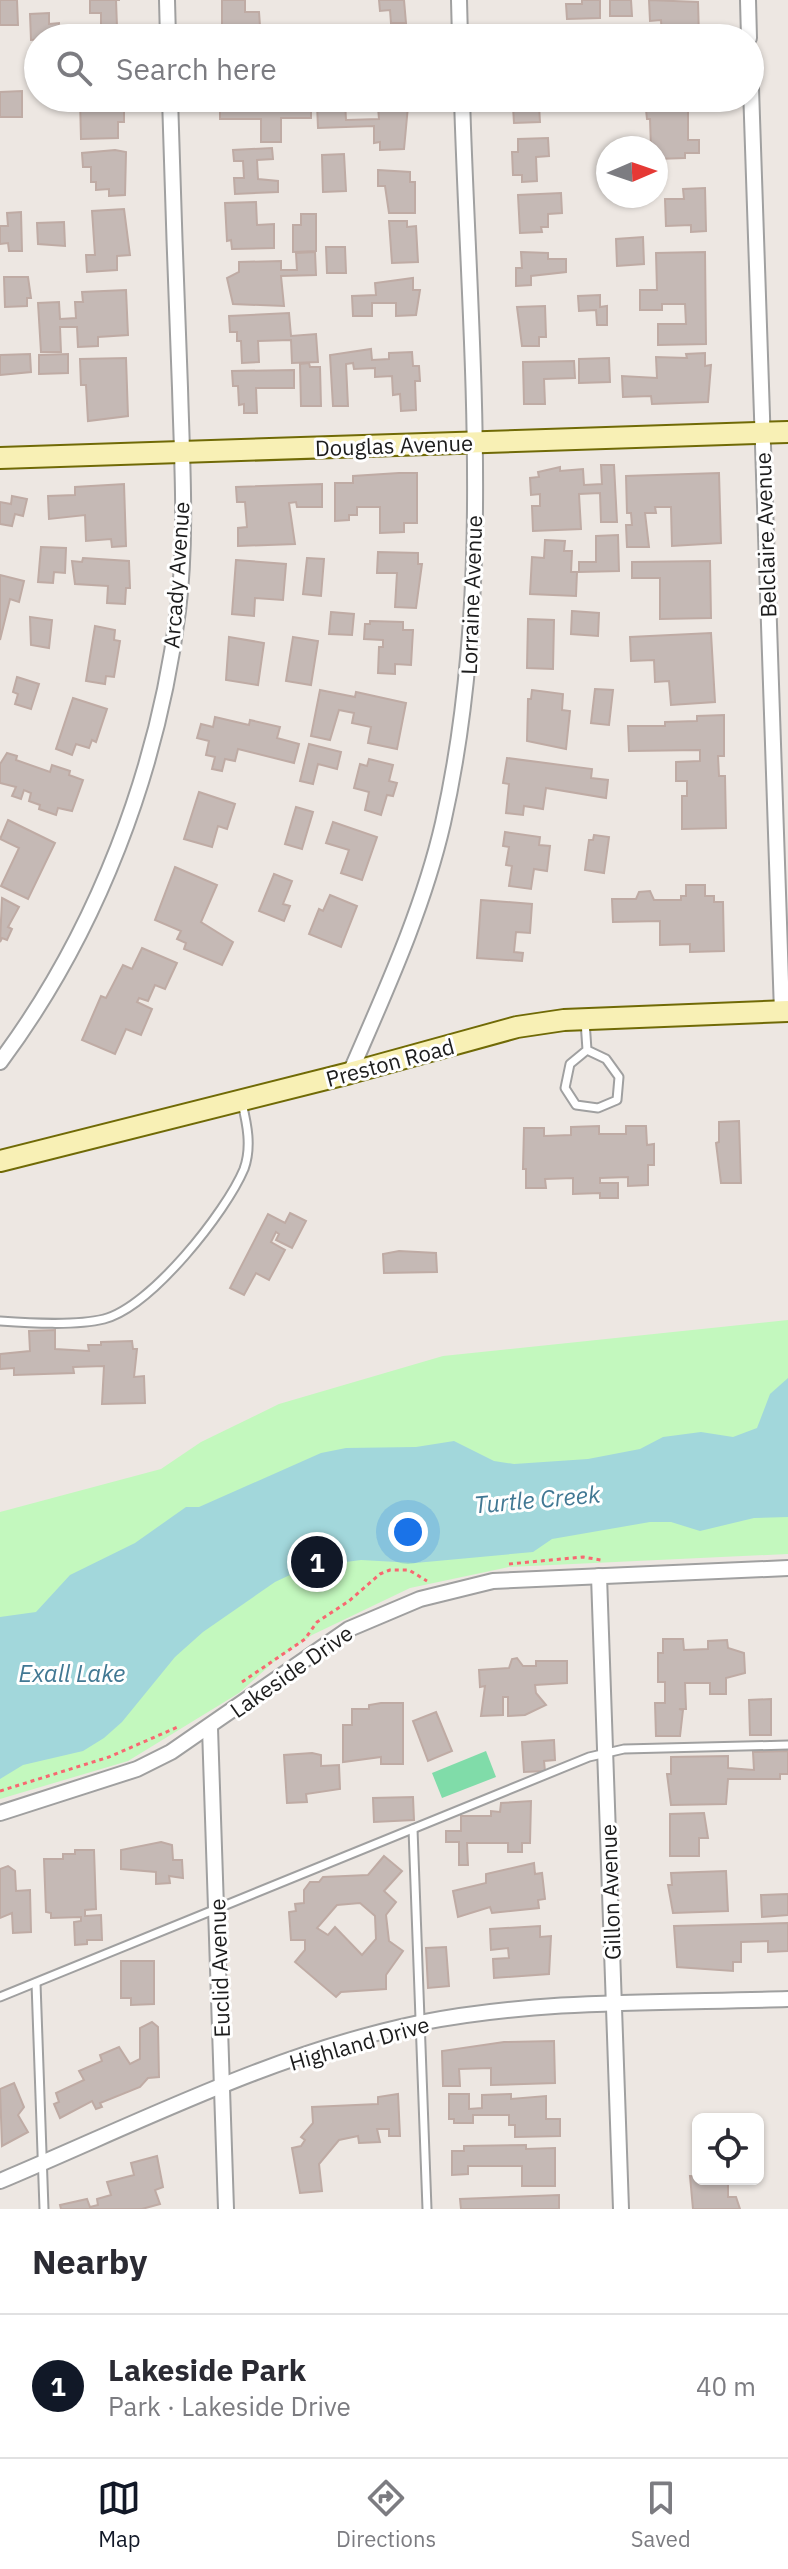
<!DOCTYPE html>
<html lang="en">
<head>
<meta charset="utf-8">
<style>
	:root { --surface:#fff; --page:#f2f2f3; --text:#2b2b33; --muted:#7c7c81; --line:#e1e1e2; --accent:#111827 }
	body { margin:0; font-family:"IBM Plex Sans",sans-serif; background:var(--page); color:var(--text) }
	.controls { position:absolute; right:24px; bottom:24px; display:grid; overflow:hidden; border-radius:12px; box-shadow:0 2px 6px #0004 }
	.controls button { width:72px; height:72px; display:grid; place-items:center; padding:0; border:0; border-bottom:2px solid var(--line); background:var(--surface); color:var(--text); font:40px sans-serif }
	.compass { position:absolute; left:596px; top:136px; width:72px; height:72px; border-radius:50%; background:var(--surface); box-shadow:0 2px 6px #0004; rotate:88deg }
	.you { position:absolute; left:408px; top:1532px; width:28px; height:28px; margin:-20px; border:6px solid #fff; border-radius:50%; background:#1a73e8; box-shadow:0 0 0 12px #1a73e833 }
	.badge { display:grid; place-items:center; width:52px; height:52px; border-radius:50%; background:var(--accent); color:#fff; font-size:26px; font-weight:700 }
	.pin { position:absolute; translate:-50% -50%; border:4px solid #fff; box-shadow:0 2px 8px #0006 }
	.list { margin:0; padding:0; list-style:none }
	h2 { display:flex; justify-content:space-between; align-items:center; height:104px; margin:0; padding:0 32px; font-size:34px }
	h2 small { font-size:26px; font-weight:400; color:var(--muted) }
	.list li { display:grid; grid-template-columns:52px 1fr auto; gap:24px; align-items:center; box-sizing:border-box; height:144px; padding:0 32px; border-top:2px solid var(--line) }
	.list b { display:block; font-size:30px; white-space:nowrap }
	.list p { margin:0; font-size:26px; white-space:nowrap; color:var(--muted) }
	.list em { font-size:26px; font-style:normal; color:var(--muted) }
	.icon { flex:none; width:44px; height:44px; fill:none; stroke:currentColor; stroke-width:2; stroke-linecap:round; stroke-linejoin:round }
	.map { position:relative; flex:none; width:788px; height:2209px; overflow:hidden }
	.search { position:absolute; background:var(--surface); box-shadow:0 2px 6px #0004; left:24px; right:24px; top:24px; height:88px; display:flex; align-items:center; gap:20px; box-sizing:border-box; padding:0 28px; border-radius:44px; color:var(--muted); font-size:30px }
	.sheet { height:248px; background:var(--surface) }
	nav { display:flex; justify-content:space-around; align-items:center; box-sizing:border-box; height:112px; border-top:2px solid var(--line); background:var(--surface); font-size:22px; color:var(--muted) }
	nav a { display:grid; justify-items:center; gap:4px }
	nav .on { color:var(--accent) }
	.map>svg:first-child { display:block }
	.park { fill:#c3f8be }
	.pitch { fill:#80dca9 }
	.water { fill:#a2d7db }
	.building { fill:#c5b9b5; stroke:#bfaba4; stroke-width:2; fill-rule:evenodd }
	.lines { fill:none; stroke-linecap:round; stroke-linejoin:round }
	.lane-casing { stroke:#a0a0a0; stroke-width:11 }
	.street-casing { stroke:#a0a0a0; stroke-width:18 }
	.secondary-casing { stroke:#706a06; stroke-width:24 }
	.path { stroke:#f86871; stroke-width:3; stroke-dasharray:4 4; stroke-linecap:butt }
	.lane { stroke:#fff; stroke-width:7 }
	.street { stroke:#fff; stroke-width:14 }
	.secondary { stroke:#f8f0b5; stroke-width:20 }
	.labels { text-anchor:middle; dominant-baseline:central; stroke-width:6; stroke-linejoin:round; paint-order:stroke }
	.street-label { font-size:22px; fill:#1c1c1c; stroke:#fff }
	.water-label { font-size:24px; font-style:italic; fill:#417893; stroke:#fff }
</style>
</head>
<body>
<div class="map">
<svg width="788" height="2209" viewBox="0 0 788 2209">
	<rect width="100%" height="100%" fill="#ede7e2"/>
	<path class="park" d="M788,1320V1554L509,1567L410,1588L312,1635L276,1660L239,1693L128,1761L0,1799V1512L161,1469L201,1442L279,1404L443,1356Z"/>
	<path class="pitch" d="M486,1751L496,1777L442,1798L432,1773Z"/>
	<path class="water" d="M788,1378V1517L754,1518L700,1531L671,1522H650L552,1539L533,1552L415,1563L361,1560L307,1567L275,1582L203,1632L175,1657L122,1722L104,1738L83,1751L23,1765L0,1779V1617L36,1612L70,1575L135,1543L186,1507H199L321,1453L346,1448L416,1447L454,1441L494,1461L514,1464L588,1459L640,1449L663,1437L701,1432L733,1437L757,1428L770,1394Z"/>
	<g class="building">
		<path d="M0,0H17L18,25H0Z"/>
		<path d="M90,0H120H116L117,27L101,28V13H90Z"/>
		<path d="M222,0H245V12H259L260,26L222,27Z"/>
		<path d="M379,0H404L406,23H391L390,10L380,11Z"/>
		<path d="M582,0H600V18L567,19L566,4H582Z"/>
		<path d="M610,0H631L632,16H610Z"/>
		<path d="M649,0L698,2L699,38H662L661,20L650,21Z"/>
		<path d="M49,13V24L59,23L60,38L31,40L30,14Z"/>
		<path d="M568,25V38H509L512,27Z"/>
		<path d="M22,91V117H0V92Z"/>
		<path d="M124,98V122H118V138L81,139L80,99Z"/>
		<path d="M220,98H311V118H281V142H261V119H220Z"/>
		<path d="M508,98H571V103L539,105L540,122L514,123L513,107H508Z"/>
		<path d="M641,98H699L700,111H688V140H699V153H685V158L656,159V148H651L650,119H647L646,110H642Z"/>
		<path d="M345,102L346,120L379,119L378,107L408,106L404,149L380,150V142L374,143V126L318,128L317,104Z"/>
		<path d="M548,138L549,156L536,157L537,181L522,182V175H513L512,152H518V139Z"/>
		<path d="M272,148L273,159L257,160L258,179L278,181V192L235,194L234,178H244L243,161H234L233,150Z"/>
		<path d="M115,150L126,152L125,195L109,196V189L96,190V182H91V167H83L82,153Z"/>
		<path d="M344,154L346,191L323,192L322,155Z"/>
		<path d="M378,170L410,172V182H415V213H389L385,186H378Z"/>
		<path d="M705,188L706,231L691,232V225L666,226L665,199H684L683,189Z"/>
		<path d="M561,193L562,213L548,214V227H541L542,232L520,233L518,195Z"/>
		<path d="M256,202L257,225L274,224V248L232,249L231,240L227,241L225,203Z"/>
		<path d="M124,209L130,255L117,256V270L87,272L86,255H95L92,211Z"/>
		<path d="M21,212L22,251H9L8,243L0,244V226H8L7,213Z"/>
		<path d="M301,214H316V251L293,252V225H301Z"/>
		<path d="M389,221H407V227L416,226L418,262L392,263Z"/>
		<path d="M64,222L65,246L38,244L37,223Z"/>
		<path d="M643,237L644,264L617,266L616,239Z"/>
		<path d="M326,247H345L346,273H327Z"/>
		<path d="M315,252L316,275L281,276L284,306L233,304L227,278L239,272V262L281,261V270H297L296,253Z"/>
		<path d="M521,252L548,253V259H566V272L531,276V285L516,286V268H522Z"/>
		<path d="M705,252L706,344L658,345V324H686L685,304H662V310H640V290H657L656,253Z"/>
		<path d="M4,277H28L31,298H27V306L5,307Z"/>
		<path d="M413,278V290H420L416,315L396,316V303H372V316H353L352,296L376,295L375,283Z"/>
		<path d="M126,290L128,335L98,337V346L78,347L77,327H60L61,352H41L38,303L59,302L60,319L76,318L75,302H83L82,292Z"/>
		<path d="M600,295V307L607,306V325H597L596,310L579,311L578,296Z"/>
		<path d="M545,306L546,337H539V346H522L517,307Z"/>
		<path d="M289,313L291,336L316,334L318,362L292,363L291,340L258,341L259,362L242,363L241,341H237V332H230L229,316Z"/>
		<path d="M371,349L372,360L389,359V353L412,352L413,366H419L420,381H415L416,410L401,411L400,394L393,395L392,376L375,377V368L354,369L353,363L346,364L348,406H333L330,355Z"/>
		<path d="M705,353V366L711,365L708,402L652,404L651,396L623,397L622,376L657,378L656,357L687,358L686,354Z"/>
		<path d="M30,354L31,372L0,375V355Z"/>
		<path d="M68,354V373L39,374V355Z"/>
		<path d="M126,358L128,416L88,421L86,385H81L80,359Z"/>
		<path d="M609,358L610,382L579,383V359Z"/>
		<path d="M574,361L575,378L544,379L545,404H524L523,362Z"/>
		<path d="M309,363L310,367H320L321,406H301L300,364Z"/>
		<path d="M294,370V388H256L257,413H244V404L239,405L238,386H233L232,371Z"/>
		<path d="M601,465H614L617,522H601L600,493L579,494L581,529L533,531L532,506H540V494L531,495L530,478L539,477L538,472L560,467V471L583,469L584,485L602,484Z"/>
		<path d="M399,473H417V523H404V532L380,533V507H357V515H349V520L335,521V483H353V476Z"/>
		<path d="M719,473L721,543L672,546L671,507H655L656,513H645L649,547H627L626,525H632L631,513H627L626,476Z"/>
		<path d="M124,484L126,546L112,547L111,539L86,541L85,515L49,519L48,496L75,495V487Z"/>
		<path d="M322,484V507H297L296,502L289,503L295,544L238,546V528L247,527L245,502H237L236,487Z"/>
		<path d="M12,496L27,499L23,516L15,514L12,526L0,524V502L11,504Z"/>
		<path d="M618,535L619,571L579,572V562H596V536Z"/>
		<path d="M545,540L565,541L564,551H572L571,572H577L576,596L530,594L532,557L544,558Z"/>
		<path d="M41,547L66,548L65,573L54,572L53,583L38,582Z"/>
		<path d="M378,552L418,553V564H422L416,608L395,607L397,573H377Z"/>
		<path d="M83,558L129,561L130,588H126L125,604L107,603L108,586L75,584L72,561L82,562Z"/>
		<path d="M307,558L324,559L321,596L303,594Z"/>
		<path d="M236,560L286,564L283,600L255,598L254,616L232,614Z"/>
		<path d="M710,561L711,618L660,619V578H632V562Z"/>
		<path d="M0,575L24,581L19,602L10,599L0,640Z"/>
		<path d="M572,611L599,613L598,636L571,634Z"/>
		<path d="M331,612L354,614L352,635L329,634Z"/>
		<path d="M30,617L52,620L49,648L31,645Z"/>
		<path d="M528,619L554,620L553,669L527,668Z"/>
		<path d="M370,621L403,622V630H413L411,665L395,664V674L378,673L379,647H383V640L364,639L365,624H370Z"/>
		<path d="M95,626L115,630L114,640L120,641L114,677L106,676L105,684L86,681Z"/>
		<path d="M711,633L715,702L671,705L669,681L655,682L654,660L631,661L630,637Z"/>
		<path d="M229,637L264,643L258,685L226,680Z"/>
		<path d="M293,637L318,641L311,685L286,681Z"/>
		<path d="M17,677L39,684L31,709L15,704L18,694L13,692Z"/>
		<path d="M595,689L613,690L609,725L591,723Z"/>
		<path d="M320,690L355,697L356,692L406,703L397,749L368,743L371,727L352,723L354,713L339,710L330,740L311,736Z"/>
		<path d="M532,690L563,694L562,710L570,711L566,749L527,741L528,699H531Z"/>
		<path d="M73,698L107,709L96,742L92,740L89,748L76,744L72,755L56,749Z"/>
		<path d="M724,715V756H718L719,776H725L726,828L682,829V796H687V781H676V762L700,761V750L629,751L628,726H665V722L697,721V716Z"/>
		<path d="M215,717L249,725L250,720L280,727L277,738L299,744L294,763L238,749L235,761L225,759L222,771L212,769L215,757L206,755L209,741L197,738L201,724L213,727Z"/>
		<path d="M309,744L341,752L337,769L318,764L313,784L300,781Z"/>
		<path d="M7,753L17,756L16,760L50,772L52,765L70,771L69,775L83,780L72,811L58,808L56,815L39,809L40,805L29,801L31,793L24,790L21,799L12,796L16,787L0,783V764Z"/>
		<path d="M507,758L592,769L591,778L608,780L606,798L546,788L543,809L524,806L523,815L506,813L509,784L503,783Z"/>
		<path d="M369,759L393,765L389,781L397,783L393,796L387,795L381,815L365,810L369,792L354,788L360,764L367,766Z"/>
		<path d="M199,792L235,804L227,829L218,826L212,847L184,839Z"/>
		<path d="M296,807L313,812L302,849L285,844Z"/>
		<path d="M8,820L55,843L28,899L1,886L19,848L0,839Z"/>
		<path d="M333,822L377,837L362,880L341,873L349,850L326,843Z"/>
		<path d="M505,832L540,837L539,845L550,846L547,871L534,869L531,889L509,886L512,866L506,865L509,847L503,846Z"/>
		<path d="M594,835L609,837L604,873L585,870L589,840H593Z"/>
		<path d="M175,867L217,885L201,922L233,942L222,965L184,949L186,943L177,939L181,931L155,920Z"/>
		<path d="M274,874L292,881L283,904L290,906L284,921L259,911Z"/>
		<path d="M686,885H705V896H714V902H723L724,951L690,952V944L660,945V921L613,922L612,899H636L639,892L650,891L654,900H681V896H686Z"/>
		<path d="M330,895L357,906L341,947L309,934L319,909L323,911Z"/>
		<path d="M2,898L19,907L8,927L12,929L7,940L2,938L0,942Z"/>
		<path d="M481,900L532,904L530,933L516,932L514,952L523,953L522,961L477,958Z"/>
		<path d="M142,948L177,963L165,989L155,985L148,1001L139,998L137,1002L152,1009L141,1035L126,1029L115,1054L82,1040L101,996L106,998L123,965L132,969Z"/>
		<path d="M739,1121L741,1183H721L716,1143L719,1142V1122Z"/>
		<path d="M599,1126V1134H626V1126H646L647,1145L654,1144V1165H648V1185L628,1186V1177L600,1178V1183H618V1198H600V1193L573,1194V1178L545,1179L546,1188H526V1169H523L524,1128H544V1136L571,1135V1127Z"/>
		<path d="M290,1213L306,1221L292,1248L276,1240L279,1234L276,1232L271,1242L285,1250L269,1280L256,1273L244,1295L230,1288L268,1214L285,1223Z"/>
		<path d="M399,1251L436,1253L437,1272L384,1273L383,1254Z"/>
		<path d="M55,1330V1349L89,1351L88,1345H101V1342L132,1341L133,1349H137L134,1377L144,1376L145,1403L102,1404L104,1366L73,1367L74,1373L14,1375V1368L0,1369V1354L30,1351L29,1331Z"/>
		<path d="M663,1639H683L684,1650L708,1649V1641L727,1640L728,1648L744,1653L745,1673L726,1678V1694H710V1683H685L686,1709H679L683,1710L680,1736H656L655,1703H665V1682H658V1653H663Z"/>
		<path d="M517,1658L523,1666H536V1661H567V1683L535,1685L536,1693L546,1705L525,1715L508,1716V1697H503V1715L481,1716L485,1686L480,1687L479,1670L509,1668L512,1659Z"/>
		<path d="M771,1699V1735H750L749,1700Z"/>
		<path d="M381,1703H403V1764H381V1757L343,1762V1725H352V1709H369V1705Z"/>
		<path d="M436,1712L452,1751L428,1761L413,1721Z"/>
		<path d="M554,1740L555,1760L544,1761L545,1771L524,1772L522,1742Z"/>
		<path d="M788,1751V1774H780V1779H728L726,1804L671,1805L667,1774H671V1757L728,1756V1768L754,1770L753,1752Z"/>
		<path d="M312,1753L321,1755V1766L339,1765L340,1789L306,1794L307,1802L287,1803L284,1755Z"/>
		<path d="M413,1797L414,1820L374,1822L373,1798Z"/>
		<path d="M531,1801L530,1843H522V1852H508V1843H467L468,1865H459V1842H446V1831H461V1816H491V1811L500,1812L501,1803Z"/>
		<path d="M704,1813L708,1838H699V1856H670V1814Z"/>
		<path d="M161,1842L172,1845L173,1860H182L183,1878L169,1876L170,1883L156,1884V1872L121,1869V1850Z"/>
		<path d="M75,1850H94L96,1909L85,1910V1916L101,1915L102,1940H87V1944L75,1945L74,1922L81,1921V1917L51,1918V1913L46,1912L44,1859H63V1854H75Z"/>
		<path d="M384,1856L402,1871L384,1891L396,1902L386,1915L389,1941L403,1951L386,1975V1989L341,1992L336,1997L295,1962L305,1950V1940H291L289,1912L296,1911L295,1904L304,1903V1890L310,1882H319L323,1877L368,1875ZM360,1903L375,1916L376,1939L362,1955L335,1927L328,1935L317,1928L337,1905Z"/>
		<path d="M534,1863L535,1874L542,1873L545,1899L538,1900L539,1908L492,1913L490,1907L458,1917L453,1891L486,1883V1874Z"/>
		<path d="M8,1866L15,1871L16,1891L30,1890L31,1932L13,1933L12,1913L0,1918V1869Z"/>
		<path d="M726,1871L728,1911L673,1913L668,1885H672L671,1873Z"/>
		<path d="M788,1894V1915L762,1917L761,1895Z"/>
		<path d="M788,1923V1951L768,1952V1941L741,1942V1962H733V1971L677,1967L674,1926Z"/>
		<path d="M540,1926V1937L551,1936L549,1974L494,1978L493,1959L509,1958L508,1948L491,1950L490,1929Z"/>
		<path d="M446,1947L449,1986L428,1988L426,1948Z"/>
		<path d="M121,1961H154V2004L131,2005V1998H121Z"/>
		<path d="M152,2022L158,2027L159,2077L148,2078L140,2087L100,2103L102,2107L96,2109L92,2101L60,2118L54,2104L59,2102L56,2093L84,2080L79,2071L102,2061L100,2055L119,2047L130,2064L140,2059V2028Z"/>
		<path d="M554,2041L555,2083L491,2085V2068L459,2069L460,2086H443L442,2051L504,2042Z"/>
		<path d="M14,2083L24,2107L18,2115L28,2132L2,2146L0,2089Z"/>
		<path d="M398,2094L400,2136H389V2129H377L380,2142L359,2143L358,2136L339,2140L319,2164L322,2191L300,2193L292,2148L301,2146L305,2140L301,2137L313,2123L312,2107L378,2104V2097Z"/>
		<path d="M449,2094H469V2109L482,2108V2095L511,2094V2099L546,2096V2119H560V2136L515,2137V2125H509V2115H473V2123H454V2119H449Z"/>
		<path d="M526,2145V2149L555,2148V2186H522V2166H468V2174L452,2175V2151H464V2146Z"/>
		<path d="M157,2156L163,2187L155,2190L160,2204L142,2209H61L60,2205L87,2199L90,2207L98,2205L97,2199L111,2195L107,2182L134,2175L131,2163Z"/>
		<path d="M690,2176L728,2179V2197H736L740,2209H693Z"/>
		<path d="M559,2195V2209H461L460,2199Z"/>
	</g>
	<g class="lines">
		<defs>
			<g id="lane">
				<path d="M585,1021L587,1050L606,1059L619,1077L617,1100L598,1108L576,1105L565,1088L570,1064L587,1050"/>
				<path d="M0,1321C29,1323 76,1326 104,1319C151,1307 226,1212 244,1169C252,1147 247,1124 242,1103"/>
				<path d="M413,1829L427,2209"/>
				<path d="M36,1983L44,2209"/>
				<path d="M0,1997L589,1757L624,1749L788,1745"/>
			</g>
			<g id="street">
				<path d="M167,0L168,38"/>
				<path d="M459,0L460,38"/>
				<path d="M748,0L749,38"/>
				<path d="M750,58L782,1012"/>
				<path d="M0,1062C97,932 158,771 178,611C187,538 182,462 180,388C176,291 173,195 170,98"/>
				<path d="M350,1073C385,992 423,910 443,823C496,588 469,338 462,98"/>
				<path d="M599,1576L621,2209"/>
				<path d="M210,1728L226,2209"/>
				<path d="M0,1813L137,1769L171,1752L349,1629L420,1599L493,1581L788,1568"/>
				<path d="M0,2181C136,2124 274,2053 419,2023C539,1999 666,2003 788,1999"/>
			</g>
			<g id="secondary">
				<path d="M0,458L788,432"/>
				<path d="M0,1161L350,1073L517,1027L564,1020L788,1011"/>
			</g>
		</defs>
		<use href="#lane" class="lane-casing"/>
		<use href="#street" class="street-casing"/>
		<use href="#secondary" class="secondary-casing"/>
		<g class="path">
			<path d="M509,1564L583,1557L601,1560"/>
			<path d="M242,1682L305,1639L317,1622L349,1601L380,1574L390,1570H409L427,1581"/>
			<path d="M0,1791L109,1757L180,1726"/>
		</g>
		<use href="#lane" class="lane"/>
		<use href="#street" class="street"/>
		<use href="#secondary" class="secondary"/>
	</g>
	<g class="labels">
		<g class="street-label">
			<text transform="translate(394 445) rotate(-2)">Douglas Avenue</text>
			<text transform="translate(765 535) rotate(-92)">Belclaire Avenue</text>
			<text transform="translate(176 575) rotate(-86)">Arcady Avenue</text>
			<text transform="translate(471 595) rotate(-88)">Lorraine Avenue</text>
			<text transform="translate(390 1062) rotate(-15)">Preston Road</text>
			<text transform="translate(291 1671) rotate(-35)">Lakeside Drive</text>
			<text transform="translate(610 1892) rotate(-92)">Gillon Avenue</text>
			<text transform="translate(219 1968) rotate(-92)">Euclid Avenue</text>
			<text transform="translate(359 2043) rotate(-16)">Highland Drive</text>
		</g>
		<g class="water-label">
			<text transform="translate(537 1499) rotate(-5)">Turtle Creek</text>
			<text x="72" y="1673">Exall Lake</text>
		</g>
	</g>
</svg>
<div class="controls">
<button><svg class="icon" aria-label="locate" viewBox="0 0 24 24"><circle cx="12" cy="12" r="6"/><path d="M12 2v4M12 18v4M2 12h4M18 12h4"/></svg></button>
</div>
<svg class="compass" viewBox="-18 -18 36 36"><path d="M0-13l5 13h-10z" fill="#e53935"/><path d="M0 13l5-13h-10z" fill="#7c7c81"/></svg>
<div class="you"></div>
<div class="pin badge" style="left:317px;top:1562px">1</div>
<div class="search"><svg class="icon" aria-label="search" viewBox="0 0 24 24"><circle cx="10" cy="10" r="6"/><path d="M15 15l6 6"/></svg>Search here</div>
</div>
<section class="sheet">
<h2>Nearby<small></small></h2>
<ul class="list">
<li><span class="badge">1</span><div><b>Lakeside Park</b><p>Park · Lakeside Drive</p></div><em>40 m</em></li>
</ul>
</section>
<nav>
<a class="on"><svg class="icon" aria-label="map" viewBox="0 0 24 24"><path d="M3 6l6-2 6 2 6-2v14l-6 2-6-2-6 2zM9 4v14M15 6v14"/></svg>Map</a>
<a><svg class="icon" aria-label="directions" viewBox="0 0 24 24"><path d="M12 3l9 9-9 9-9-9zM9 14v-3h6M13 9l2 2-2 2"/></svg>Directions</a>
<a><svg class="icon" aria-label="saved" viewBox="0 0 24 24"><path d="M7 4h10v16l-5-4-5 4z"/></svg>Saved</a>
</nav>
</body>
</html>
